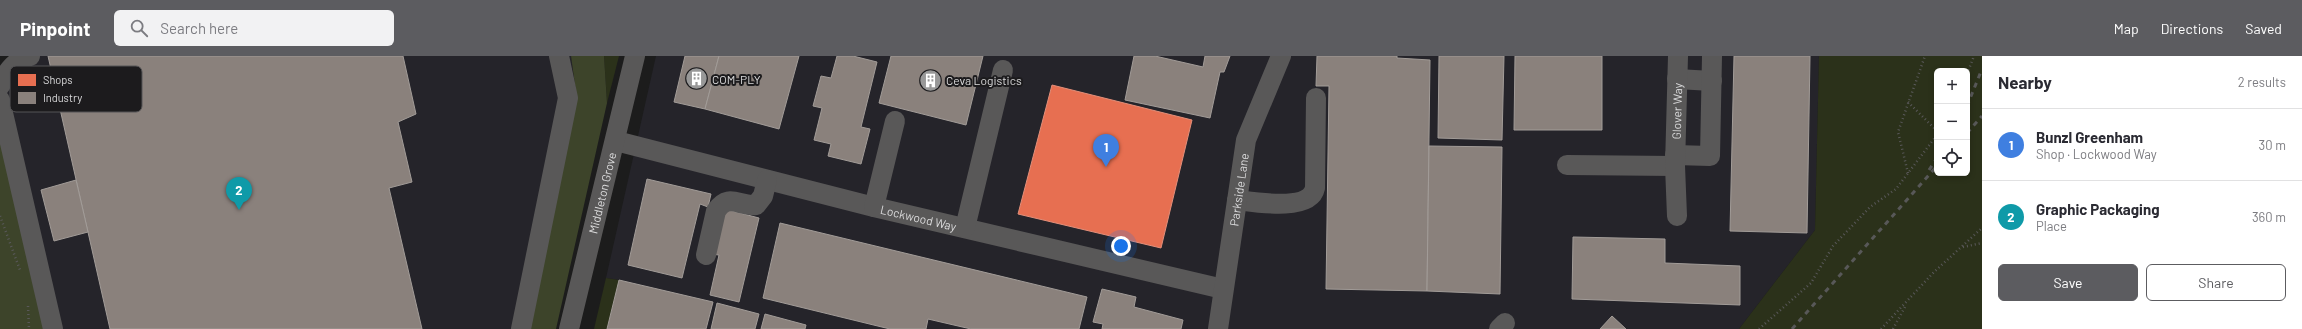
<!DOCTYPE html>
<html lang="en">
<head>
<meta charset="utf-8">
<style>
	:root { --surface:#fff; --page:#f2f2f3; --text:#2b2b33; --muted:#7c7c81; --line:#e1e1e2; --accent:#5c5c60 }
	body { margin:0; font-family:Barlow,sans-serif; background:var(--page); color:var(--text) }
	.controls { position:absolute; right:12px; top:12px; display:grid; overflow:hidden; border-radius:6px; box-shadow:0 2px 6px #0003 }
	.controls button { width:36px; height:36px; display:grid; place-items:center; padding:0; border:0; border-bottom:1px solid var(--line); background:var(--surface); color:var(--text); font:20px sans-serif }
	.you { position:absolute; left:1121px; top:190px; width:14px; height:14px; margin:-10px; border:3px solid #fff; border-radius:50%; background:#1a73e8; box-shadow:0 0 0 6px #1a73e833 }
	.badge { display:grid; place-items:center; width:26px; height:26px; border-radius:50%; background:var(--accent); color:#fff; font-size:13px; font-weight:700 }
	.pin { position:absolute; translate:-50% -33px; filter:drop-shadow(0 1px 2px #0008) }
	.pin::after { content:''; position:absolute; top:21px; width:14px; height:12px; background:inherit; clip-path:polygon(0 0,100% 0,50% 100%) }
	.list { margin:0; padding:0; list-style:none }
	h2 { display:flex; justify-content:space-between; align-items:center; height:52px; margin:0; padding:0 16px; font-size:17px }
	h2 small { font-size:13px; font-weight:400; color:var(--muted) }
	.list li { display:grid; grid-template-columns:26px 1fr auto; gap:12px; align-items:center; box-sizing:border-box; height:72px; padding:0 16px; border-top:1px solid var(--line) }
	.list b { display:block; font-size:15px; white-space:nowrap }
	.list p { margin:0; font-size:13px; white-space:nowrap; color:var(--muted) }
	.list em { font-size:13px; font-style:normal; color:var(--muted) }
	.actions { display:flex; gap:8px; padding:12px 16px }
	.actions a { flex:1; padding:9px 0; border:1px solid var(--accent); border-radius:6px; text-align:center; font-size:14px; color:var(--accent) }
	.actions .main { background:var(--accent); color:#fff }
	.icon { flex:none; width:22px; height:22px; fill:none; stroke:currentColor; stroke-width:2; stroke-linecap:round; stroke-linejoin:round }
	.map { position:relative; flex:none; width:1982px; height:273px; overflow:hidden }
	header { display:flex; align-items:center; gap:24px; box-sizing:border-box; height:56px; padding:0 20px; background:var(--accent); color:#fff }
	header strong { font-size:19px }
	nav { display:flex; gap:22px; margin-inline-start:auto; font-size:14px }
	.search { width:280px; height:36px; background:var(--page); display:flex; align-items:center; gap:10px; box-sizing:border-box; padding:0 14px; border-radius:6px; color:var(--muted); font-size:15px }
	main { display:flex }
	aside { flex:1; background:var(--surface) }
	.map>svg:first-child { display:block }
	.built { fill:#25242a }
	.green { fill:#2b311a; fill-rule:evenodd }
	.forest { fill:#3d442a }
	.shops { fill:#e76f51; stroke:#e38f7a }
	.industry { fill:#8a817c; stroke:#a29c98 }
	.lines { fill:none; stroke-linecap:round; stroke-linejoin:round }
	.path { stroke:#595859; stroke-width:2.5; stroke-dasharray:1 3; stroke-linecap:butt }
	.minor { stroke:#595858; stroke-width:20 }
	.rail { stroke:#585858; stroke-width:3; stroke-dasharray:5 5; stroke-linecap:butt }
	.labels { text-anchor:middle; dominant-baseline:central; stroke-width:4; stroke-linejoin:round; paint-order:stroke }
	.poi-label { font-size:12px; fill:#dadadb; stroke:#1c1b1d; text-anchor:start }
	.street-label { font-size:12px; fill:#dadadb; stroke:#1c1b1d }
	.key { fill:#1c1b1d; stroke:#555456; stroke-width:1 }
	.key-label { font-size:11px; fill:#dadadb }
</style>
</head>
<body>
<header>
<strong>Pinpoint</strong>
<div class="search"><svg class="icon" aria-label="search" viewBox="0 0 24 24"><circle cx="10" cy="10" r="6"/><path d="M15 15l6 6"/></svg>Search here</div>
<nav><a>Map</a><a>Directions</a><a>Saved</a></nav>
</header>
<main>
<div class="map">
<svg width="1982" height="273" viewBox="0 0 1982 273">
	<rect width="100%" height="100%" fill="#1c1c1c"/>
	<g class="built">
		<path d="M30,0H571L576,36L528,273H53L2,57L6,16Z"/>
		<path d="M656,0H1819L1815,174L1739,273H607L619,224L606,222Z"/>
	</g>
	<g class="green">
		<path d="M604,0H619L607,47Z"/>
		<path d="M1819,0H1982V273H1739L1815,174ZM1937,15H1967V117H1937Z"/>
		<path d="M606,222L619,224L607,273H594Z"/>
	</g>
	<g class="forest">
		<path d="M571,0H604L607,47L556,273H528L576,36Z"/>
		<path d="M0,44L53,273H0Z"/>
	</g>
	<path class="shops" d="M1052,29L1192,64L1161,192L1018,158Z"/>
	<g class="industry">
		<path d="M48,0H403L416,58L398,66L412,126L389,132L422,273H110Z"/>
		<path d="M685,0H719L705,53L674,46Z"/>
		<path d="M719,0H799L779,73L705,53Z"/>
		<path d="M837,0H853L877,6L861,71L870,73L861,108L828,100L831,88L814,84L822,52L813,50L821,20L831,22Z"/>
		<path d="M891,0H983L966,69L879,47Z"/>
		<path d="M1134,0H1155L1203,11L1205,0H1230L1224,16H1220L1210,62L1125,44Z"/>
		<path d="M1317,0H1397V2L1430,4L1427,235L1326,233L1329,30H1316Z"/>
		<path d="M1439,0H1504L1502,84L1438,82Z"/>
		<path d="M1515,0H1602V74H1514Z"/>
		<path d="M1734,0H1810L1807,177L1730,175Z"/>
		<path d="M1429,90L1502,91L1500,238L1427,235Z"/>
		<path d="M647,123L711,138L708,151L700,148L682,222L628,209Z"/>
		<path d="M76,124L88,176L54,185L41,134Z"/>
		<path d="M721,152L759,162L739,246L710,239L719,199L710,198Z"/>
		<path d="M780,167L1087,241L1079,273H971L928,263L926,273H890L763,242Z"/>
		<path d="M1573,181L1665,183V207L1740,210V249L1572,243Z"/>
		<path d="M619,224L713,246L706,273H607Z"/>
		<path d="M1102,233L1136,241L1134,251L1183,264L1181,273H1102L1103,268L1093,266Z"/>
		<path d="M717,247L759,258L755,273H711Z"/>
		<path d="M765,258L806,269L805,273H761Z"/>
		<path d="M1612,260L1626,273H1600Z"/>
	</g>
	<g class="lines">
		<g class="path">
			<path d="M1967,18L1974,0"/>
			<path d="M1908,46L1937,75"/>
			<path d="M1908,117L1898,76L1925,0"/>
			<path d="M0,160L20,214"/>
			<path d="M1963,191L1982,187"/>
			<path d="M28,250L29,273"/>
			<path d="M1759,273L1811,227L1833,190L1870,151L1896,133L1937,79"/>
			<path d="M1881,273L1934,216L1982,172"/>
			<path d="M1893,273L1906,249"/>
		</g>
		<g class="minor">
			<path d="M1677,23L1712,25"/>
			<path d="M0,30C7,15 14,5 30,0"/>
			<path d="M0,44L53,273"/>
			<path id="s1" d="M616,85L874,151L1223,233"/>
			<path d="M1675,99L1710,100L1712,0"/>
			<path d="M1567,109L1675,110"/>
			<path d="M1237,144C1254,146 1310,156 1315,132L1316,42"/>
			<path d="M874,151L895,65"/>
			<path id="s2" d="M1677,160L1675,110L1678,0"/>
			<path d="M965,172L1003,14"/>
			<path d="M706,199L716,155C729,136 739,151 756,149L763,140L767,124"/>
			<path d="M521,273L568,42L559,0"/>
			<path id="s3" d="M569,273L635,0"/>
			<path id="s4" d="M1218,273L1246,84L1281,0"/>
			<path d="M1499,273L1505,267"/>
		</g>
		<g class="rail">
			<path d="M1967,50L1982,13"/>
			<path d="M1967,77L1982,60"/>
			<path d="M1929,114L1937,102"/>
			<path d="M1792,273L1937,110"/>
		</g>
	</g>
	<defs>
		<symbol id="building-disc" viewBox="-11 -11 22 22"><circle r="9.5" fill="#989898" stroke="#1c1b1d"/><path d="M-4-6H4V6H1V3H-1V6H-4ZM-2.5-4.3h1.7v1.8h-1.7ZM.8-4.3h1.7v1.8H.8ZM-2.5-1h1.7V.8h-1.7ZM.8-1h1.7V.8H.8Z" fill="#fff"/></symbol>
	</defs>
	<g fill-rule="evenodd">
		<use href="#building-disc" x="684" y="10" width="25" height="25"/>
		<use href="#building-disc" x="918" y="12" width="25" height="25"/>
	</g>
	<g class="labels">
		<g class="poi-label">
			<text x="712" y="23">COM-PLY</text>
			<text x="946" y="24">Ceva Logistics</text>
		</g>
		<g class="street-label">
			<text stroke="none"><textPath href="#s2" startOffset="105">Glover Way</textPath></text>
			<text stroke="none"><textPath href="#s4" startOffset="141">Parkside Lane</textPath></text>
			<text stroke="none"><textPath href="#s3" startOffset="140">Middleton Grove</textPath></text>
			<text stroke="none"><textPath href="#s1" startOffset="312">Lockwood Way</textPath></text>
		</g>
	</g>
	<rect x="10" y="10" width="132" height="46" rx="6" class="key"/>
	<rect x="18" y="18" width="18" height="12" fill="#e76f51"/>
	<rect x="18" y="36" width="18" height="12" fill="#8a817c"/>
	<g class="key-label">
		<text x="43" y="28">Shops</text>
		<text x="43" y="46">Industry</text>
	</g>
</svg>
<div class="controls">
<button>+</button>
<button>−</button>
<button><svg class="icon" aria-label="locate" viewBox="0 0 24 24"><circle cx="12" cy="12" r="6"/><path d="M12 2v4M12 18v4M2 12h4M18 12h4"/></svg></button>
</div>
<div class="you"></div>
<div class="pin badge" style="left:1106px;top:111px;background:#3f7fe0">1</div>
<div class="pin badge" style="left:239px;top:154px;background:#0f9aa8">2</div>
</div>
<aside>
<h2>Nearby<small>2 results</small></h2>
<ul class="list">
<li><span class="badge" style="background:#3f7fe0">1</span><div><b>Bunzl Greenham</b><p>Shop · Lockwood Way</p></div><em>30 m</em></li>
<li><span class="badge" style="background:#0f9aa8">2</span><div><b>Graphic Packaging</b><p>Place</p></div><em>360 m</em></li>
</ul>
<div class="actions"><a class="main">Save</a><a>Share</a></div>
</aside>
</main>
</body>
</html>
